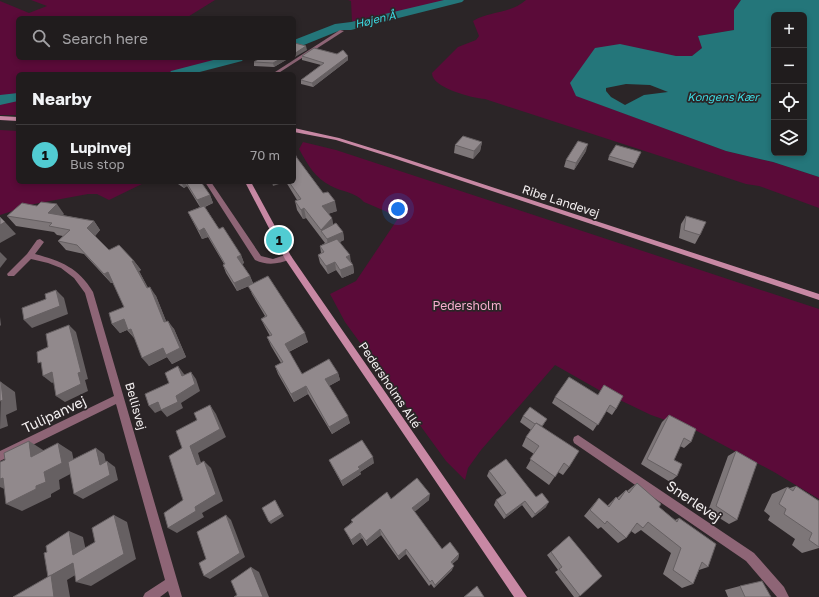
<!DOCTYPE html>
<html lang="en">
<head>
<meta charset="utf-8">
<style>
	:root { --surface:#201c1d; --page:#2d292a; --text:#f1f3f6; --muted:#a2a1a4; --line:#3d3a3b; --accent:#51ccd2 }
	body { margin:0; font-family:"Golos Text",sans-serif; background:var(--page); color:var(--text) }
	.controls { position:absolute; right:12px; top:12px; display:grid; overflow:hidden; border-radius:6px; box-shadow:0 2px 6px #0003 }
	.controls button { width:36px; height:36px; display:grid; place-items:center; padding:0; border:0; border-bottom:1px solid var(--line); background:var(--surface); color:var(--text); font:20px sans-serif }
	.you { position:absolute; left:398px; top:209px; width:14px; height:14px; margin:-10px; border:3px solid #fff; border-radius:50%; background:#1a73e8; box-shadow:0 0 0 6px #1a73e833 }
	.badge { display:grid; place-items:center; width:26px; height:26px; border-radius:50%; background:var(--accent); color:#111; font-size:13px; font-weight:700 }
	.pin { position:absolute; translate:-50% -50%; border:2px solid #fff; box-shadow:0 1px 4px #0006 }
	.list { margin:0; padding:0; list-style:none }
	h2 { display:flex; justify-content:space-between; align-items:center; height:52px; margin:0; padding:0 16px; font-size:17px }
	h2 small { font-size:13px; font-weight:400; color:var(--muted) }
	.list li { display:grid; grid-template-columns:26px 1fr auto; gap:12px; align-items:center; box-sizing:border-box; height:60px; padding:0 16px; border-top:1px solid var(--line) }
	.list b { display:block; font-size:15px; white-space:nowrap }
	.list p { margin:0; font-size:13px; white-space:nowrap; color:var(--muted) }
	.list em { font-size:13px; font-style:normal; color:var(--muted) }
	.icon { flex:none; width:22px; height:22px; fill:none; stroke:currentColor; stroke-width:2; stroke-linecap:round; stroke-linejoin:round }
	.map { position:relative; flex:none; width:819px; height:597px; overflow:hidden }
	.search { position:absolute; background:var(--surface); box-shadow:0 2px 6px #0003; left:16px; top:16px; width:280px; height:44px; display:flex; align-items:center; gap:10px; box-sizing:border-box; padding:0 14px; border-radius:6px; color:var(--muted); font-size:15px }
	.panel { position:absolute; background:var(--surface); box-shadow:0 2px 6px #0003; left:16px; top:72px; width:280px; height:112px; border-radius:6px }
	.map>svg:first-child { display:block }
	.green { fill:#5b0b39 }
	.water { fill:#24767a; fill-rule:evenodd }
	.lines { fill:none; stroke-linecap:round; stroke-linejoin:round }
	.river { fill:#24767a; fill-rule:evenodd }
	.street { fill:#8e6576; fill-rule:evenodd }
	.secondary { fill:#c888a4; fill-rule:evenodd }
	.wall { fill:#7d7678 }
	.shaded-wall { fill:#666062 }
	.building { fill:#91898c; stroke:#666062 }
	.labels { text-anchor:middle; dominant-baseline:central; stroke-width:3.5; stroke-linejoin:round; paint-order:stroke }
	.far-water-label { font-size:11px; font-style:italic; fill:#3cdae1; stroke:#2b2527 }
	.street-label { font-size:12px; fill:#f5f1f2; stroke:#2b2527 }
	.park-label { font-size:12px; fill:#f7aece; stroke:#2b2527 }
	.near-street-label { font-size:14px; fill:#f5f1f2; stroke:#2b2527 }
</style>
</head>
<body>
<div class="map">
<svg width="819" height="597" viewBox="0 0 819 597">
	<rect width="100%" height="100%" fill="#2b2527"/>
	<g class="green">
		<path d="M31,0H215L186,18H18V58H245L180,74H18V115H0V1L29,13L47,6Z"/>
		<path d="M348,0H458L358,24L352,21L351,1Z"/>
		<path d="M526,0H741L734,10V30L698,36L702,48L692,56H676L577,96L726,151L773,162L819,177V208L759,186L746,184L485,99C472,98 432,88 432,73L458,47L476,40L479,36L473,21C490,11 510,14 526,0Z"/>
		<path d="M0,130L18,131V182H146L109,200L97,194H88L34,204L0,215Z"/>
		<path d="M303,142L336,150L819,309V499L774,472L697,431L651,415L599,390L555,365L481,450L468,468L465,480L446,461L345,322L330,294L356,281L399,217L364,202C356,192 342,192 331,186C314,177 308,165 299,149Z"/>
	</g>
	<path class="water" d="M741,0H819V177L773,162L726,151L576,96L570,83L595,48L620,44L676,56H692L702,48L698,36L734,30V10ZM774,15H804V153H774ZM626,84L650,85L668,92L644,95L625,105L611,97L606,91V88Z"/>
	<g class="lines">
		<g class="river">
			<path d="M444,0H464L462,2L351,30H341L294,49V40L335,24L351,22Z"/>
			<path d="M221,58H244L242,61L192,74H169L171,71Z"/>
			<path d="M18,93V101L0,105V95Z"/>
		</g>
		<g class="street">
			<path d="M340,30L344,31L277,74H272Z"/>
			<path d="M205,182H211L261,256L273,259L288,254L292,257L291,259C278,264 268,266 255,260Z"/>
			<path d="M40,239L44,242L35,254C61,261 79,268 93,292L182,597H170L168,591L160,597H143L145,593L165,580L116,404L0,461V451L114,396L85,293L74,278L61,268L48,263L31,259L14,276H8L7,274L27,254L37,240Z"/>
			<path d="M578,435L754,553L784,587L789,597H777L746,561L574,443L573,440L574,437Z"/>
		</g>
		<g class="secondary">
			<path d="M0,116L18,117V121L0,120Z"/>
			<path d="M294,128L339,138L397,156L819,294V300L393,158L336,140L294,132Z"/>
			<path d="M245,182H251L291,256L527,597H514L285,259Z"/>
		</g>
	</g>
	<g class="wall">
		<path d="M302,56L348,60L313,87L301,84V80L321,65L302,60Z"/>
		<path d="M286,60L274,67L254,66V62Z"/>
		<path d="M482,142L480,151L473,159L454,153L455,145Z"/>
		<path d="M586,151L574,170L564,167L566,160Z"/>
		<path d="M641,152L633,168L608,160L609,156Z"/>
		<path d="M297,158L323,193L337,211L328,214L332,218L333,225L343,232L344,240L340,242L353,265L354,273L342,278L336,270L328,274L320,263L318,255L321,253L320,246L325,243L306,218L303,219L297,210L295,201L297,200L286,182H294Z"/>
		<path d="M175,182H201L210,195L213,203L205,207L219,229L241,255L244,263L242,264L250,276L253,283L308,342L289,352L302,374L338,373L340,380L329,386L350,423L332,434L308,394L294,402L278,374L275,366L281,363L271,346L267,337L270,336L265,327L261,319L265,316L252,294L249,286L237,291L226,273L223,265L224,264L208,237L202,239L192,220L188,212L200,207L187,186L184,188Z"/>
		<path d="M64,214L62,215L94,221L100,230L95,236L109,250L134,261L141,270L139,271L148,288L156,296L166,321L174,329L186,357L172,364L167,357L149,366L135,339L127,330L120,333L112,324L124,307L113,283H111L84,254L66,250L58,241L63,236L57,235L54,232L16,226L7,216Z"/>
		<path d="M686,216L700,235L695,244L679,238L681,224Z"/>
		<path d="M604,385L616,409L612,415L606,411L593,431L552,403L555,397L598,395Z"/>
		<path d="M669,415L691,442L684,448L680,446L674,460L677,476L670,482L641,464L662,422Z"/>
		<path d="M523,416L547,419L542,427L569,467L563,475L558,472L549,485L526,468L534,454L522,446L526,437L531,430L520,422Z"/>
		<path d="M736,451L737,520L729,524L708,511L728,456Z"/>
		<path d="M329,460L374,463L360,472L361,474L343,486L332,466Z"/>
		<path d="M489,471L536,497L546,507L532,518L522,505L504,519L494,505L496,500L502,496L487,476Z"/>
		<path d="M637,483L659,507L675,520L679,518L708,567L699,570L693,584L682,588L663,574L671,553L641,530L635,534L631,531L626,538L618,543L601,527L598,529L584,516L593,505L599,498L607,506L616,497L617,498L626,490L627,491Z"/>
		<path d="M796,486L819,501V548L802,553L792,545L795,539L768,520L770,516L764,511L772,494L787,487L790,488Z"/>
		<path d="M391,499L429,500L414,512L442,549L459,554L458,559L452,564V570L434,588L431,584L429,586L406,554L399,560L381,535L367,546L362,538L353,545L347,534L344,529L352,522L351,520Z"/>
		<path d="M569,536L580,596L578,597H574L555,572L558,570L547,555Z"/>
		<path d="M740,586L771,597H728L725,590Z"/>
	</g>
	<g class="shaded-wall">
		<path d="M306,46L307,50L295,57L294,54Z"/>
		<path d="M348,56V60L313,87L312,83Z"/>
		<path d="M282,58H286V60L274,67L273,63Z"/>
		<path d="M482,142L480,151L473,159L474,151Z"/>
		<path d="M588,144L586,151L574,170L576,163Z"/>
		<path d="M181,182H185L187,186L184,188Z"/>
		<path d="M272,182H285L273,186Z"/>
		<path d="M210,195L213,203L201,208L197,200Z"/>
		<path d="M335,201L337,211L324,215L322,206Z"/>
		<path d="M57,204L64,214L55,222L48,213Z"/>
		<path d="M304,208L306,218L303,219L301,210Z"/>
		<path d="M332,218L333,227L321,231L322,239L321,230Z"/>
		<path d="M94,221L100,230L94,237L87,228Z"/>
		<path d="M5,222L16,234L0,243V225Z"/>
		<path d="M204,228L208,237L202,239L199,231Z"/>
		<path d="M343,232L344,240L328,247L327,239Z"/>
		<path d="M0,252L7,259L0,268Z"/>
		<path d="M241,255L244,263L241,265L237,257Z"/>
		<path d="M350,255L351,263L346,257Z"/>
		<path d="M132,261H134L141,270L139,271L153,297L147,288Z"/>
		<path d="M335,262L336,270L328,274L326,266Z"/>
		<path d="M353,265L354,273L342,278L340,270Z"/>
		<path d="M108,272L115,282L111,283L104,274Z"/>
		<path d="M250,276L253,284L237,291L234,283Z"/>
		<path d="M150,287L156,296L170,331L164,322Z"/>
		<path d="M56,290L64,298L68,314L32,328L24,320Z"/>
		<path d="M0,317L1,325L0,326Z"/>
		<path d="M124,319L131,328L120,333L112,324Z"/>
		<path d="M168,321L174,329L186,357L172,364L167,357L149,366L142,358Z"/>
		<path d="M69,325L76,332L88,379L85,380L88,391L65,402L56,396L78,373Z"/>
		<path d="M131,329L138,338L135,339L128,330Z"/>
		<path d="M305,333L308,342L288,352L285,344Z"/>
		<path d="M178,366L184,374L188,383L182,376Z"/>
		<path d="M52,372L60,379L52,383L43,376Z"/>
		<path d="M191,372L196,379L200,391L181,403L183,408L167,417L161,410L176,396Z"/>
		<path d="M338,373L340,380L327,387L325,379Z"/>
		<path d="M1,382L15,392L17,410L6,415L8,426L0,429Z"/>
		<path d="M306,386L308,394L294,402L291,394Z"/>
		<path d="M158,402L164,409L155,413L149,406Z"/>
		<path d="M210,405L216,414L226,437L198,453L204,472L197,465L190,446Z"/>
		<path d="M348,416L350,423L332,434L329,427Z"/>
		<path d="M29,441L43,450L46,465L31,457Z"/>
		<path d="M58,443L72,452L76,471L59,480L60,489L51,494V497L22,511L6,504L36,486Z"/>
		<path d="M96,448L104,454L108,471L100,465Z"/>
		<path d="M373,457L374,463L360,472L361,474L343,486L341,481L358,467Z"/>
		<path d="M107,461L115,467L118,480L83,499L74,494Z"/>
		<path d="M204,461L211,468L223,501L202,513L204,517L177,533L168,528L195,507Z"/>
		<path d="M3,478L9,491L0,487V479Z"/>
		<path d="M430,494L429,500L412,514V508Z"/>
		<path d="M275,500L284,516L271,524L269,522Z"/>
		<path d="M525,501L522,505L504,519L506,515Z"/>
		<path d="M549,502L546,507L532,518L535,514Z"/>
		<path d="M114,515L127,522L136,559L91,586L76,582Z"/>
		<path d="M226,515L231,520L245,557L210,579L204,576Z"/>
		<path d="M380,529L381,535L367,546L366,541Z"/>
		<path d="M69,531L83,537L88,560L73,555Z"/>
		<path d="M360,533L362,538L353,545L351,540Z"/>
		<path d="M406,549V554L399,560L398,556Z"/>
		<path d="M459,554L458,559L449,567L451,562Z"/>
		<path d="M73,563L87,568L67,580L70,597H54L48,577Z"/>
		<path d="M454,566L452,570L434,588L435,585Z"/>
		<path d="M251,567L259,572L269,597H263Z"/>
	</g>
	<g class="building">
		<path d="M294,43H295L306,46L294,54Z"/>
		<path d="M314,48L337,54L343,50L348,56L312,83L301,80L324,63L302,56Z"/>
		<path d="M260,58H282L273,63L254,62Z"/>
		<path d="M463,136L482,142L474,151L455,145Z"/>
		<path d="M578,141L588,144L576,163L566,160Z"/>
		<path d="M616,145L641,152L635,164L609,156Z"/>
		<path d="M294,152L297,158L323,193L328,192L335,201L322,206L332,218L321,230L304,208L301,210L295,201L301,199L289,182H294Z"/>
		<path d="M186,182H201L210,195L197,200Z"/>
		<path d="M41,202L57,204L48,213L94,221L87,228L109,250L119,245L134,261H132L147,288L150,287L164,322L168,321L180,348L166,355L163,348L142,358L131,329L128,330L124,319L112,324L109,313L124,307L108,272L104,274L77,245L58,241L70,230L49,226L52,223L7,216L22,203L37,206Z"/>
		<path d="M204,206L219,229L223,227L241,255L237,257L250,276L234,283L223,265L225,264L204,228L199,231L188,212Z"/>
		<path d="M686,216L706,222L700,235L684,230Z"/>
		<path d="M0,217L5,222L0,225Z"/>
		<path d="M336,223L343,232L327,239L321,231Z"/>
		<path d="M337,239L350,255L346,257L353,265L340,270L335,262L326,266L318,255L324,252L320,246Z"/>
		<path d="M268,276L305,333L285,344L302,374L329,359L338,373L325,379L348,416L329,427L306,386L291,394L275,366L283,362L267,337L272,335L261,319L267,316L248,286Z"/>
		<path d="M56,290L60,306L24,320L22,308L46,299L45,294Z"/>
		<path d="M69,325L81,372L78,373L81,384L56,396L52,372L43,376L41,362L38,363L37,352L48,347L46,334Z"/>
		<path d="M178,366L182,376L191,372L195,384L176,396L178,402L161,410L158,402L149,406L145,394L169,383L165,373Z"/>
		<path d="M569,377L598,395L604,385L623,396L616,409L610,405L598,425L555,397Z"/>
		<path d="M0,382H1L3,400L0,401Z"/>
		<path d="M210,405L220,429L190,446L197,465L204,461L216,494L195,507L196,511L168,528L164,513L183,500L169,456L182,448L176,431L197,420L194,413Z"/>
		<path d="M530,407L547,419L542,426L536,423L535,424L523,416Z"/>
		<path d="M669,415L696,429L691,442L684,438L674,460L682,464L677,476L647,459Z"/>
		<path d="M536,423L579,451L569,467L564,463L555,477L530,459L539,446L526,437Z"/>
		<path d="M362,440L373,457L358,467L360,469L341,481L329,460Z"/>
		<path d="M29,441L31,457L58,443L62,463L44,472L46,482L36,486V489L6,504L3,478L0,479V462L5,460L4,453Z"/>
		<path d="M96,448L100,465L107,461L110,475L74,494L68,462Z"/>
		<path d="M736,451L757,463L737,520L716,506Z"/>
		<path d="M506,459L536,497L542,493L549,502L535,514L525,501L506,515L496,500L506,493L489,471Z"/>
		<path d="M417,478L430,494L412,508L442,549L450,542L459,554L451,562L454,566L435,585L432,580L430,582L406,549L398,556L380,529L366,541L360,533L351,540L344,529L353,522L351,520L387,492L391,499Z"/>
		<path d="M637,483L661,504L659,507L677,522L679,518L716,544L708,567L702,562L693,584L673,570L681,548L648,522L643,528L637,523L626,538L607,521L605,524L590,510L599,498L609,507L616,497L619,500L626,490L629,493Z"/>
		<path d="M796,486L819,501V547L809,540L812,533L784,514L786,509L779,504L787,487L793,491Z"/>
		<path d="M275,500L282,514L269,522L262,508Z"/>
		<path d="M114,515L124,554L76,582L73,563L48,577L44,553L47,552L46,546L69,531L73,555L95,542L92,528Z"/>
		<path d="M226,515L240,553L204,576L199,563L206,559L197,532Z"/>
		<path d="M569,536L602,576L580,596L559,569L562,567L551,552Z"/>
		<path d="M251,567L263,597H234L237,595L231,581Z"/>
		<path d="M51,575L54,597H13Z"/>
		<path d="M762,581L771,597H745L740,586Z"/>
		<path d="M477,586L484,597H464Z"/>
	</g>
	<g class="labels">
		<g class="far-water-label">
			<text transform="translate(375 19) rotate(-13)">Højen Å</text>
			<text x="723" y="96">Kongens Kær</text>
		</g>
		<g class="street-label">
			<text transform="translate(561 201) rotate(18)">Ribe Landevej</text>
			<text transform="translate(390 385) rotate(56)">Pedersholms Allé</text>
			<text transform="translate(136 406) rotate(74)">Bellisvej</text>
		</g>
		<g class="park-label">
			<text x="467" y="305">Pedersholm</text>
		</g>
		<g class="near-street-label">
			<text transform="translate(54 414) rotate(-25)">Tulipanvej</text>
			<text transform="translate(694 501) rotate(34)">Snerlevej</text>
		</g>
	</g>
</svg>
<div class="controls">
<button>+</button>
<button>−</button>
<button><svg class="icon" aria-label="locate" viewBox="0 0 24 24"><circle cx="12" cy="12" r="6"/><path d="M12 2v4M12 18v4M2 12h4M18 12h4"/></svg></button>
<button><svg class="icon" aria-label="layers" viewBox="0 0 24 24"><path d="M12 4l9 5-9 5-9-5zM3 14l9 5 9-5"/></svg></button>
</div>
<div class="you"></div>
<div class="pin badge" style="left:279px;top:240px">1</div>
<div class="search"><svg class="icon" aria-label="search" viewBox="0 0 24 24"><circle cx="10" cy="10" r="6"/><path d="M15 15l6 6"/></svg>Search here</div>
<section class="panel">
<h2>Nearby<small></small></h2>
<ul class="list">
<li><span class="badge">1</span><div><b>Lupinvej</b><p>Bus stop</p></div><em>70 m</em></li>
</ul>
</section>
</div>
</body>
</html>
